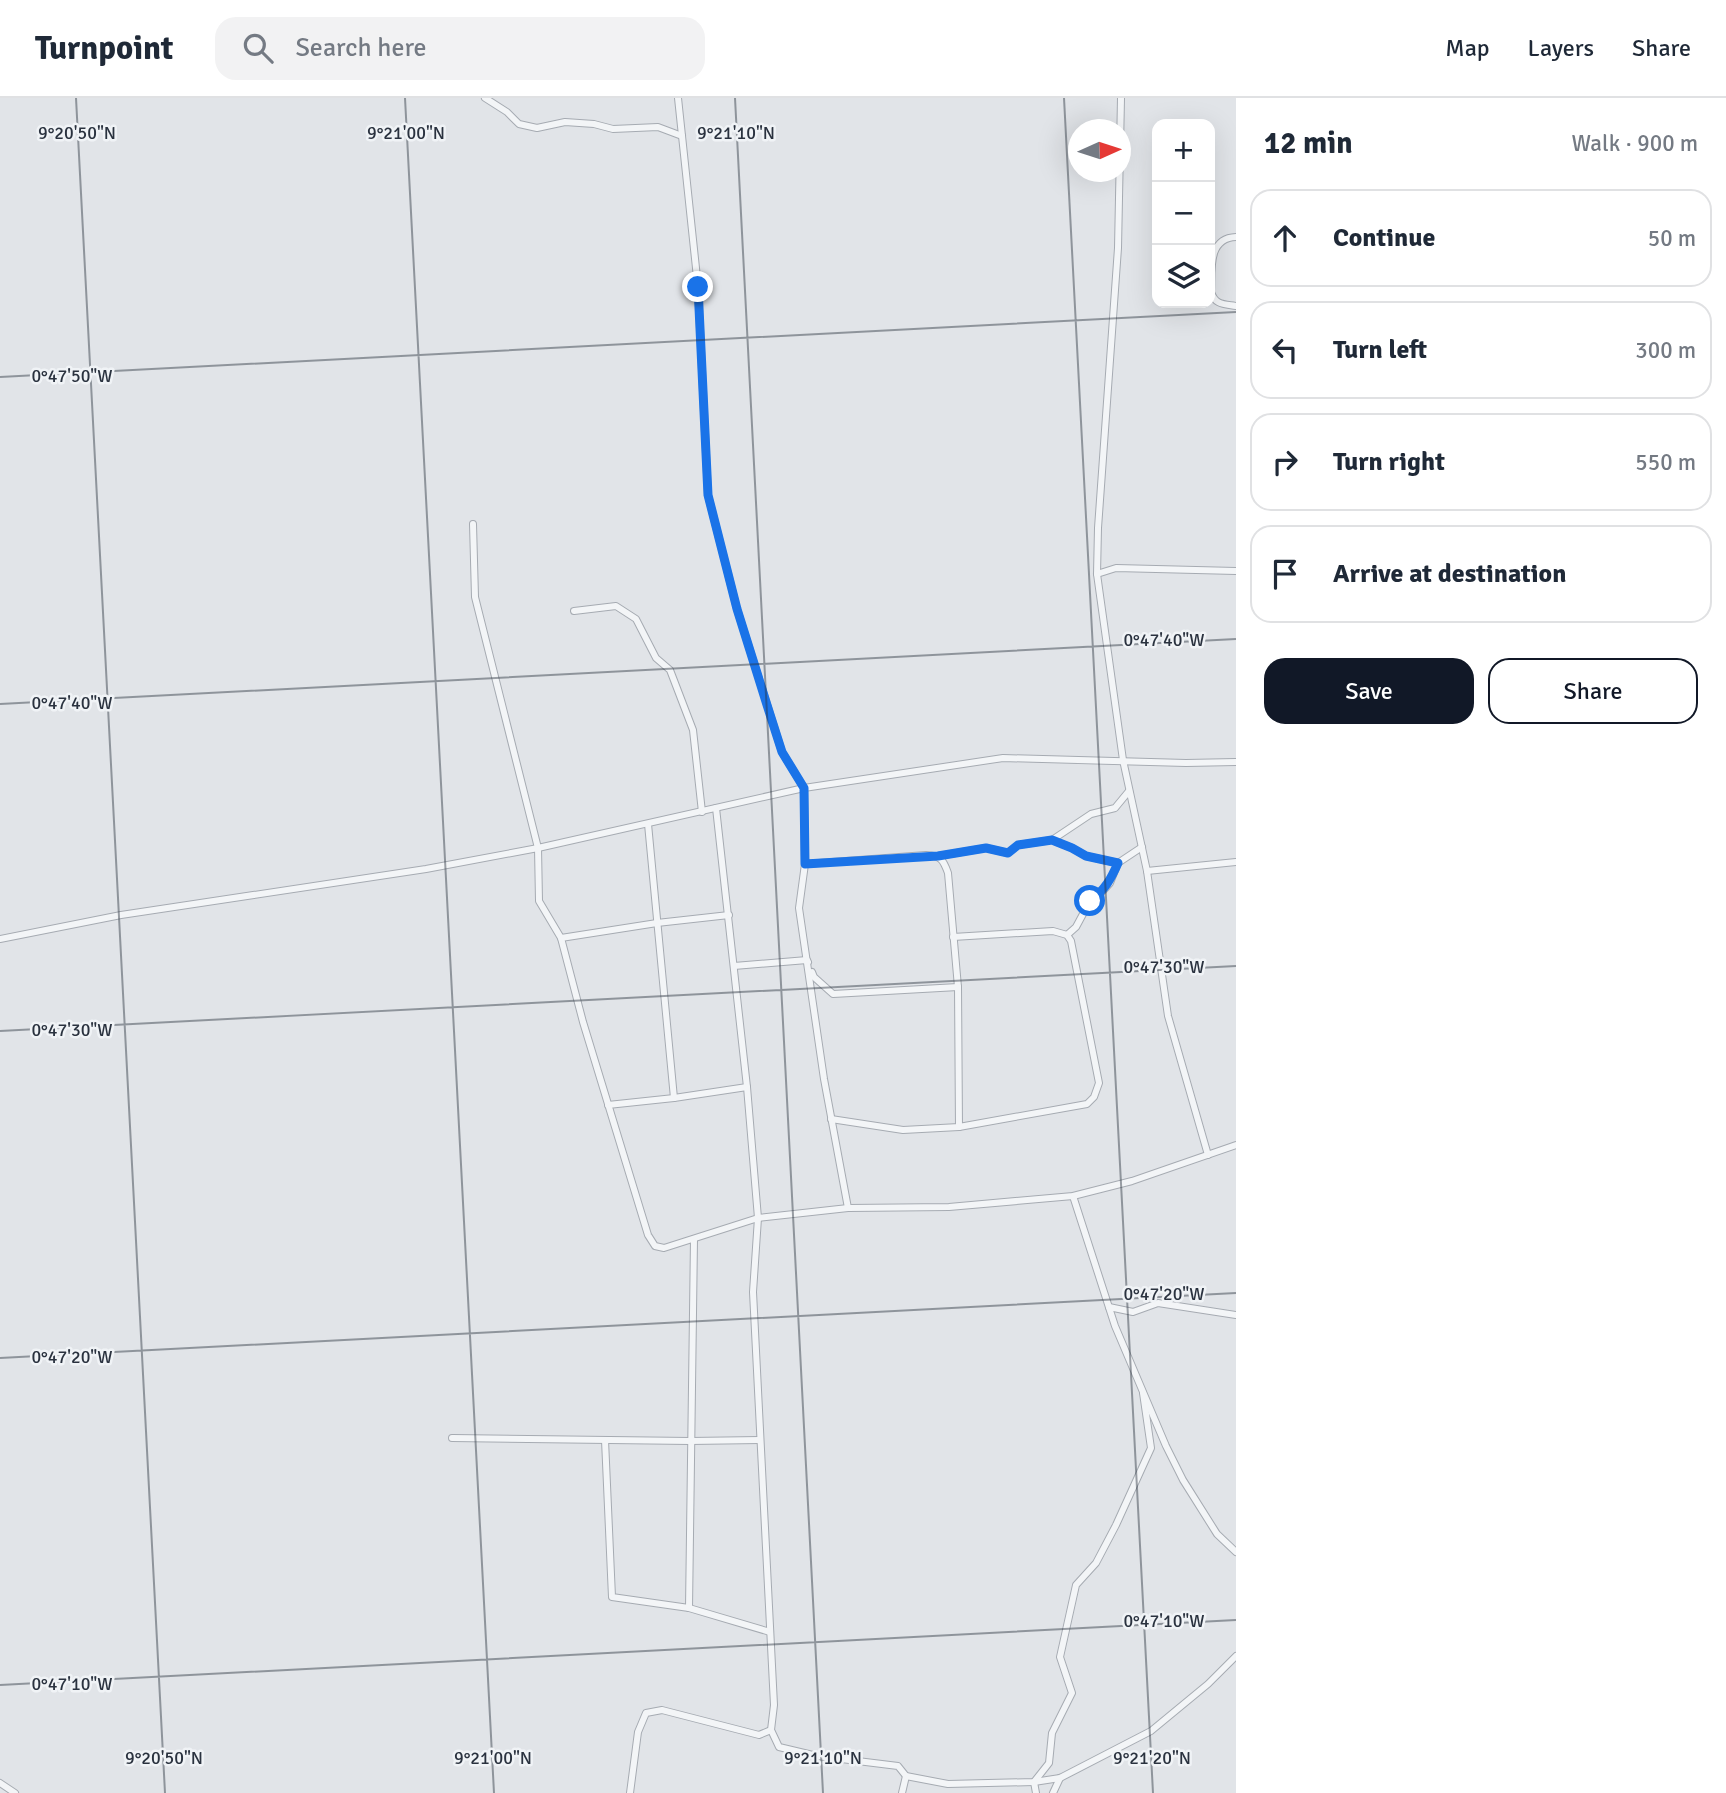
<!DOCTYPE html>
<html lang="en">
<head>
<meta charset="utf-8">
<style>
	:root { --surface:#fff; --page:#f2f2f3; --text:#1f2937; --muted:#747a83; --line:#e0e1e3; --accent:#111827 }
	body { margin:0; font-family:Signika,sans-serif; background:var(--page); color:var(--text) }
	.controls { position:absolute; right:21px; top:21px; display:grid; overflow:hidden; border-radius:14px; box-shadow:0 7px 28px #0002 }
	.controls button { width:63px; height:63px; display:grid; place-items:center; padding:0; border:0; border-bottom:2px solid var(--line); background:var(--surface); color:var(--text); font:35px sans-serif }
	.compass { position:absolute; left:1068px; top:21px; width:63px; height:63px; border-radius:50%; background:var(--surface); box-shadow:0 7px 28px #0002; rotate:87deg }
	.stop { position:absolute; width:21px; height:21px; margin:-16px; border:5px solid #1a73e8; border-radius:50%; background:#fff }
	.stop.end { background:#1a73e8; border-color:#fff; box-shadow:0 2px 7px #0008 }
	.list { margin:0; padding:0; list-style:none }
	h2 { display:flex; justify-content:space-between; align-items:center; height:91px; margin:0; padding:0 28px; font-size:30px }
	h2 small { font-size:23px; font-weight:400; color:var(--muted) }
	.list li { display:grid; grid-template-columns:46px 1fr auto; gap:21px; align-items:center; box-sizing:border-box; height:98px; margin:0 14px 14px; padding:0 14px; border:2px solid var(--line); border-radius:21px }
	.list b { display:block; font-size:26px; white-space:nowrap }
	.list em { font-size:23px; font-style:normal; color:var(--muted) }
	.actions { display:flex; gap:14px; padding:21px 28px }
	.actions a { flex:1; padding:16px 0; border:2px solid var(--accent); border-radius:21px; text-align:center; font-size:24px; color:var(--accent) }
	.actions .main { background:var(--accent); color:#fff }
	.icon { flex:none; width:38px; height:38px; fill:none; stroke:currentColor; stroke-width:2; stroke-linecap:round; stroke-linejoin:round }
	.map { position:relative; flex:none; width:1236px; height:1695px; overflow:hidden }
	header { display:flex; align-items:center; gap:42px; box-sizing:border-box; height:98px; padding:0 35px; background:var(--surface); border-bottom:2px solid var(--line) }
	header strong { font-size:33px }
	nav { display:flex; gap:38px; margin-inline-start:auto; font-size:24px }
	.search { width:490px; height:63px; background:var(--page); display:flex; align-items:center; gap:18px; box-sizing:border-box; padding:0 24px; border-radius:21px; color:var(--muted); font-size:26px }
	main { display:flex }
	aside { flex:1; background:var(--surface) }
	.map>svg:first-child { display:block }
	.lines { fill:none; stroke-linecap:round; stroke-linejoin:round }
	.street-casing { stroke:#a6abb2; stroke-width:8 }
	.street { stroke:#f3f5f7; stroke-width:6 }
	.route { stroke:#1a73e8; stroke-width:9 }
	.ticks { fill:none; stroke:#2a323f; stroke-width:2; stroke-opacity:0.45 }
	.ticks-label { font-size:18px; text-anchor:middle; fill:#2a323f; stroke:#f0f3f6; stroke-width:5; stroke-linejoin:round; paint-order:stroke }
</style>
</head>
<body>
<header>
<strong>Turnpoint</strong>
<div class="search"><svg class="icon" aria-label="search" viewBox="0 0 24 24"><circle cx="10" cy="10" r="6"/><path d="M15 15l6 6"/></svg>Search here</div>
<nav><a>Map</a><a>Layers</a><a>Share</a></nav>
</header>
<main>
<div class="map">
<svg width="1236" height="1695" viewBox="0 0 1236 1695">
	<rect width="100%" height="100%" fill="#e1e4e8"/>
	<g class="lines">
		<defs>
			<g id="street">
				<path d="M485,0L507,14L519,26L537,30L565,24L594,26L613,31L658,29L682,38"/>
				<path d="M678,0L698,189L708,397L737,511L782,654L804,690L805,766L799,810L824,981L848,1110"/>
				<path d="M1121,0L1118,150L1098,430L1097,476L1123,662L1147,773L1168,918L1208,1057"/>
				<path d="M1236,139C1207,140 1212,173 1211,194C1215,207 1224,206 1236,208"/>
				<path d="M473,426L475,499L538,750L539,803L561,840L583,924L648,1137L655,1148L664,1150L758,1120L848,1110L949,1109L1073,1098L1132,1083L1236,1047"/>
				<path d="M1097,476L1116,470L1236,473"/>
				<path d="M574,513L616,508L636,521L656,560L670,572L693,632L702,714"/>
				<path d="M716,710L747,989L758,1120L753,1194L774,1607L771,1632L779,1649L817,1658L898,1668L906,1678L948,1686L1034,1684L1060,1680L1151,1633L1208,1586L1236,1558"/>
				<path d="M648,726L674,1000"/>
				<path d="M1052,742L1072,750L1086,758L1118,765L1142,749"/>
				<path d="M938,758L986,750L1008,755L1018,747L1052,742L1091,716L1115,710L1129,693"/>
				<path d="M805,766L926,757C941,758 943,761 948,775L958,889L959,1029"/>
				<path d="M1147,773L1236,764"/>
				<path d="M1067,837L1076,829L1090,803L1102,794L1110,785L1118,765"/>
				<path d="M561,840L657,825L729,817"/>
				<path d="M0,841L121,817L426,771L538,750L804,690L1003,660L1186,665L1236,664"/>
				<path d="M734,868L807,862L808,864"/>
				<path d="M812,874L814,879L833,896L958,889"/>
				<path d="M608,1007L674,1000L747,989"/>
				<path d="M831,1021L903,1032L959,1029L1087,1006L1094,999L1099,985L1071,843L1067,837L1053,833L953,839"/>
				<path d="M1073,1098L1115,1228L1166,1348L1183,1382L1217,1436L1236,1454"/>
				<path d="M1109,1209L1133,1214L1158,1205L1236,1217"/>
				<path d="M452,1340L690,1343L760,1342"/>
				<path d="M605,1342L612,1499L689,1510L770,1534"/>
				<path d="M689,1510L694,1141"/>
				<path d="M0,1685L15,1695"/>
				<path d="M630,1695L638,1634L646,1615L662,1612L759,1637L771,1632"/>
				<path d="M902,1695L906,1678"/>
				<path d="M1036,1695L1034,1684L1049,1665L1052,1635L1072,1595L1060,1559L1076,1487L1096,1465L1116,1427L1151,1350L1143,1295"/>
				<path d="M1053,1695L1060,1680"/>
			</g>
		</defs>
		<use href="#street" class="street-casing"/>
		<use href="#street" class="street"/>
	</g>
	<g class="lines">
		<path class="route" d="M698,189L708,397L737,511L767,607L782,654L804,690L805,766L938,758L986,750L1008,755L1018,747L1052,742L1072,750L1086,758L1118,765C1111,781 1105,792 1090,803"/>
	</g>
	<path class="ticks" d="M76,0L165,1695M405,0L494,1695M735,0L823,1695M1064,0L1153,1695M0,279L1236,214M0,606L1236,541M0,933L1236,868M0,1260L1236,1195M0,1587L1236,1522"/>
	<g class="ticks-label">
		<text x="77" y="41">9°20'50"N</text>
		<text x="406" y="41">9°21'00"N</text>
		<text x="736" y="41">9°21'10"N</text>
		<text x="72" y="284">0°47'50"W</text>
		<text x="1164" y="548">0°47'40"W</text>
		<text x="72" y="611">0°47'40"W</text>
		<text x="1164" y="875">0°47'30"W</text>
		<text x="72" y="938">0°47'30"W</text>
		<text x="1164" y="1202">0°47'20"W</text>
		<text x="72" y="1265">0°47'20"W</text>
		<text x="1164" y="1529">0°47'10"W</text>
		<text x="72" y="1592">0°47'10"W</text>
		<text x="164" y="1666">9°20'50"N</text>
		<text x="493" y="1666">9°21'00"N</text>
		<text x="823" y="1666">9°21'10"N</text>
		<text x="1152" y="1666">9°21'20"N</text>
	</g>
</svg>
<div class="controls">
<button>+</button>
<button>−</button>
<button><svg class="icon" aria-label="layers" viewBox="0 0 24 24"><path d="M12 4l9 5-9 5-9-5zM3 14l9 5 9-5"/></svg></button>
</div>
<svg class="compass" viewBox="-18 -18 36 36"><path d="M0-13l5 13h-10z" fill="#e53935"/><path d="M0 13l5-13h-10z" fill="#747a83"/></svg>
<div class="stop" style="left:1090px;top:803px"></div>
<div class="stop end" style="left:698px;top:189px"></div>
</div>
<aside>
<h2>12 min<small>Walk · 900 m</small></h2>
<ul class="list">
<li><svg class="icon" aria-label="ahead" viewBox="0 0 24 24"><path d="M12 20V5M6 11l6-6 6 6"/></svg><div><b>Continue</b></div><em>50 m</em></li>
<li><svg class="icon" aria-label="left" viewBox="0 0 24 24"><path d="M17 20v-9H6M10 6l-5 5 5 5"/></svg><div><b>Turn left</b></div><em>300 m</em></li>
<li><svg class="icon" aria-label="right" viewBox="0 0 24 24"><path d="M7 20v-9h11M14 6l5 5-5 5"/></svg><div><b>Turn right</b></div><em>550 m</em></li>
<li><svg class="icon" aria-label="arrive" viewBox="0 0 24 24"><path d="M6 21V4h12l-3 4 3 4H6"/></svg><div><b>Arrive at destination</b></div></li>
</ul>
<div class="actions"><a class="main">Save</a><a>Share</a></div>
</aside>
</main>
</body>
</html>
